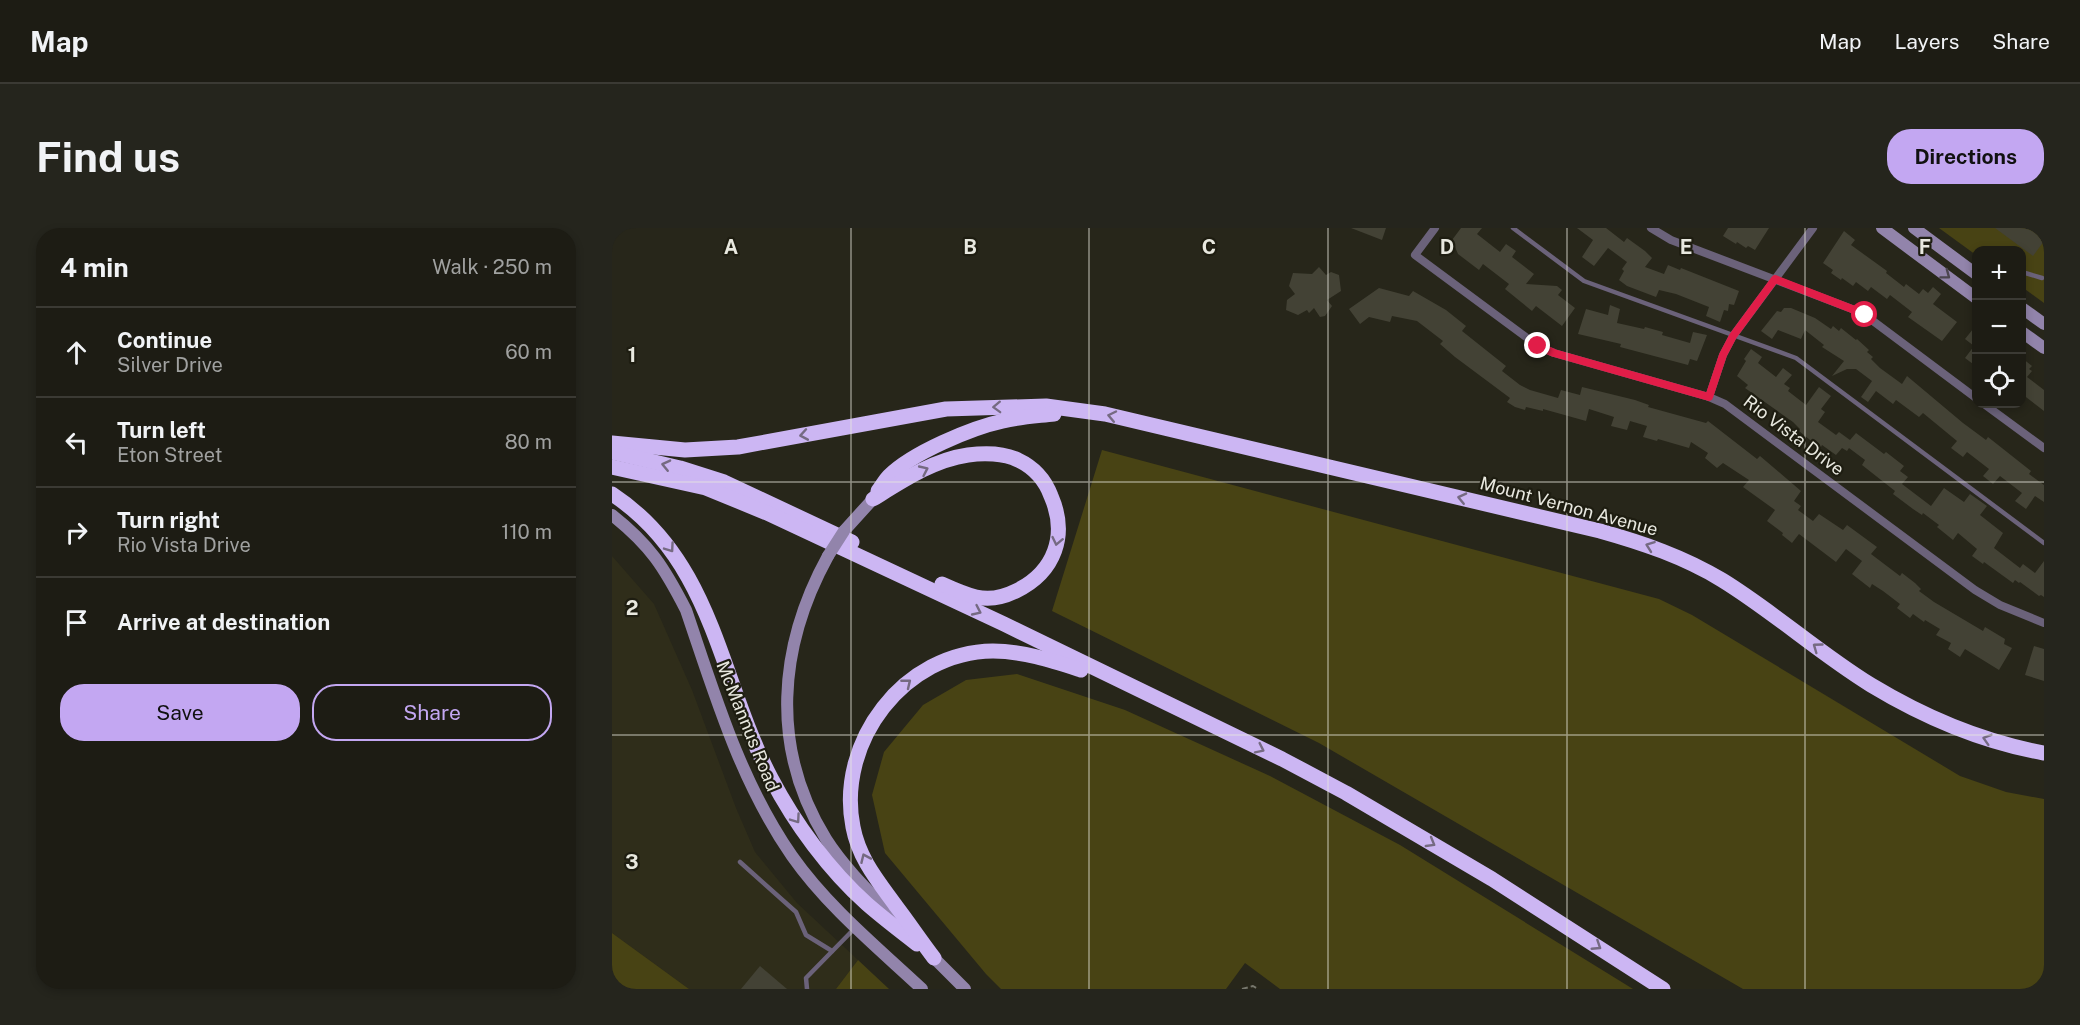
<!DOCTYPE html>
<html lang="en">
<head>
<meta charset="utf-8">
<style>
	:root { --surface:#1d1c14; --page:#25251d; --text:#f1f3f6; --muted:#a0a1a0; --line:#3b3a34; --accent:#c3a7f2 }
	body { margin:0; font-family:"Public Sans",sans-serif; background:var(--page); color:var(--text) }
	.controls { position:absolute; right:18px; top:18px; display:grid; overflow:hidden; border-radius:12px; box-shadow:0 3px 9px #0003 }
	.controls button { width:54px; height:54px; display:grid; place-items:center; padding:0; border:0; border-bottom:2px solid var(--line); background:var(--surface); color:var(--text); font:30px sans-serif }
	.stop { position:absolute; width:18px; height:18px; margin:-14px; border:4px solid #e11d48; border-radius:50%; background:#fff }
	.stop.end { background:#e11d48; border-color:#fff; box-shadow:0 2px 6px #0008 }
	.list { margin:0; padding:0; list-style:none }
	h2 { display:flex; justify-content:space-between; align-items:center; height:78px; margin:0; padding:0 24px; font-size:26px }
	h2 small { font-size:20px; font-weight:400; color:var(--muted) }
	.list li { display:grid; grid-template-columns:39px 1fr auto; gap:18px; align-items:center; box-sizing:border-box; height:90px; padding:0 24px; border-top:2px solid var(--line) }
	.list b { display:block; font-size:22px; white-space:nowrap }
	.list p { margin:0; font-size:20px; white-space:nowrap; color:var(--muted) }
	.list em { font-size:20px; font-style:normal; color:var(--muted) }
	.actions { display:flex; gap:12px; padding:18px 24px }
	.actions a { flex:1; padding:14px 0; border:2px solid var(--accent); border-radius:24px; text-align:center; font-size:21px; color:var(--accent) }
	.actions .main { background:var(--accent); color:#111 }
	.icon { flex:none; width:33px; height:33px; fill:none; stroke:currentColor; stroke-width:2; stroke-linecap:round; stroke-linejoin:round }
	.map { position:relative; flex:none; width:1432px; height:761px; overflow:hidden; border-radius:24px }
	header { display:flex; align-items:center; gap:36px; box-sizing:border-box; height:84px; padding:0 30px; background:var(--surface); border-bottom:2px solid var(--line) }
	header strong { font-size:28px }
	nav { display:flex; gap:33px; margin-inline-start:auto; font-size:21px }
	.intro { display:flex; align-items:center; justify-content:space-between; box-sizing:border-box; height:144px; padding:0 36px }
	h1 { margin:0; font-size:42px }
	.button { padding:15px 27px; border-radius:24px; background:var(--accent); color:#111; font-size:21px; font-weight:700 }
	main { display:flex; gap:36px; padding:0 36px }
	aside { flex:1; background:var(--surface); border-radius:24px; box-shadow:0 3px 9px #0003 }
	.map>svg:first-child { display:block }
	.built { fill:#2f2d1a }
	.green { fill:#484314 }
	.building { fill:#434235 }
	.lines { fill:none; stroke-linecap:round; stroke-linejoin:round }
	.path { stroke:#77776c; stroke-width:2; stroke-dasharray:6 3; stroke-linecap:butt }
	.lane { stroke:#6b627a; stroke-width:4.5 }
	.street { stroke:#6b627a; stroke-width:8 }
	.secondary { stroke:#9284ab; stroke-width:12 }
	.highway { stroke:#ccb6f3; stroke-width:15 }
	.secondary-bridge { stroke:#9284ab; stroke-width:12 }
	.oneway { stroke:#4c464f }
	.oneway2 { stroke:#756a82 }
	.route { stroke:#e11d48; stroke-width:8 }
	.grid { fill:none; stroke:#e8e8df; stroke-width:1.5; stroke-opacity:0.55 }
	.labels { text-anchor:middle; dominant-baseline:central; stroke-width:4.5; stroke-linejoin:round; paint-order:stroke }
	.street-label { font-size:18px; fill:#e8e8df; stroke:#1e1d11 }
	.grid-label { font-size:20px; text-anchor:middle; font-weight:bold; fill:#e8e8df; stroke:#1e1d11; stroke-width:4.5; stroke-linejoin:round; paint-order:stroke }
</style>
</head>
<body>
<header>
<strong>Map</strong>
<nav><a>Map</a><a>Layers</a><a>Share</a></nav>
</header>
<div class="intro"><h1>Find us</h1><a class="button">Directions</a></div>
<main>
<aside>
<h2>4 min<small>Walk · 250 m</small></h2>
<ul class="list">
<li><svg class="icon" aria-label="ahead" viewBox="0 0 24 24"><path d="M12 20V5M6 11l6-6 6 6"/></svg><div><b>Continue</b><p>Silver Drive</p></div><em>60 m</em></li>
<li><svg class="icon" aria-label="left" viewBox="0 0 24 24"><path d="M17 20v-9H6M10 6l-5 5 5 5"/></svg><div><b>Turn left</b><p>Eton Street</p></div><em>80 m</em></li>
<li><svg class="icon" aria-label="right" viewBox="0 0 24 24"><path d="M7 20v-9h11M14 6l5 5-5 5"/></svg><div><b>Turn right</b><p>Rio Vista Drive</p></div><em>110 m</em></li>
<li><svg class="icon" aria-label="arrive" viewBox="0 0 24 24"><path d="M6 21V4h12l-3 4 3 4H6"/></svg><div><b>Arrive at destination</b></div></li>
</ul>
<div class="actions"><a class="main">Save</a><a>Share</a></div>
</aside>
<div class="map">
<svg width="1432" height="761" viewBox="0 0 1432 761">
	<rect width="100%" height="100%" fill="#27261a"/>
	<path class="built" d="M0,328L42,376L80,462L124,580L143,624L185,675L246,732L224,761H77L0,705Z"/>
	<g class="green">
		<path d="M1327,0H1432V75L1410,59V22H1364V27Z"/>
		<path d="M490,222L1047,371L1080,387L1348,548L1394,564L1432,571V761H1131L707,515L440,383Z"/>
		<path d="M405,446L513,482L658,548L788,617L1021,761H668L633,735L614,761H389L374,746L273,625L260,567L272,524L311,477L354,452Z"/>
		<path d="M0,705L77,761H0Z"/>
		<path d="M246,732L277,761H224Z"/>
	</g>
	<g class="building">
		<path d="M739,0H774L770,12Z"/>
		<path d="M849,0H870L865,6L888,24L894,16L904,23L900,29L922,46L914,56L945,58L950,62L946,67L963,80L950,98L924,78L920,83L909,74L893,61L897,56L871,36L867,42L846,26L840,12Z"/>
		<path d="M965,0H994L1012,14L1015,10L1033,23L1040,30L1033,39L1052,46L1056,37L1068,42L1069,40L1127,63L1122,77L1117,76L1116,83L1112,82L1108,94L1094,88L1097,79L1064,66L1047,62L1044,69L1015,58L1007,52L1012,43L1010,41L1015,34L996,20L982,38L970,29L981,12Z"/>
		<path d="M1116,0H1157L1143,22L1136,18L1134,20L1125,14L1124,16L1111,8Z"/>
		<path d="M1383,0H1432V13L1421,28Z"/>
		<path d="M1232,3L1243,12L1239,17L1275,43L1274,45L1292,59L1294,56L1307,66L1311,61L1316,65L1321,59L1329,66L1321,76L1345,94L1330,113L1296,89L1300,84L1278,67L1275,71L1259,59L1256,63L1244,54L1241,58L1230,50L1229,52L1219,45L1221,42L1211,35Z"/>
		<path d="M707,39L714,47L719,44L727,47L729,63L715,72L720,78L713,88L708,89L702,80L697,85L695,82L686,87L674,82L675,72L683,66L677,58L681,45L700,46Z"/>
		<path d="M767,60L797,68L801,63L834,82L854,98L850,103L894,138L890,143L908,157L918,162L946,170L949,162L968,167L970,159L1023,172L1037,177L1036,179L1094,195L1096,193L1145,231L1148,228L1189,263L1182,273L1189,278L1186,282L1201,293L1207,286L1231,302L1235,297L1265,319L1259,326L1288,348L1290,345L1303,355L1309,361L1307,363L1322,374L1371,403L1373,399L1393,411L1392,416L1400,420L1387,442L1353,421L1348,429L1336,421L1339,415L1324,407L1328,401L1313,392L1312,394L1301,386L1298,390L1285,380L1288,376L1271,363L1260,356L1258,360L1240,346L1250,333L1234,321L1224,334L1187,306L1180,315L1170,307L1171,305L1155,293L1163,282L1131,259L1137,252L1111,235L1105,240L1093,230L1096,225L1079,214L1077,220L1046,211L1045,213L1031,209L1035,198L1018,193L1015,202L999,198L1002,189L977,181L974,193L931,181V183L914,179L913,182L903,179L895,174L898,170L843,129L828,116L831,113L805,93L780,88L778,94L757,89L748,96L737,81Z"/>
		<path d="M998,77L1008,81L1005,95L1032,101L1033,99L1051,104L1050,107L1078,115L1081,104L1095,107L1085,133L1078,131L1076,137L1008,119L1009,116L966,106L974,81L996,87Z"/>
		<path d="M1172,80H1179L1203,90L1219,101L1221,98L1227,103L1229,100L1244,112L1245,111L1257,122L1255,124L1261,129L1259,131L1268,140L1290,156L1295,148L1351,195L1374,212L1376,209L1419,243L1417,246L1432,257V274L1423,268L1414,281L1403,273L1410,265L1388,248L1381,256L1371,248L1377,241L1355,224L1351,229L1339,220L1345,213L1311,185L1307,189L1284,172L1281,176L1264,163L1256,174L1249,169L1260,153L1244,141H1235L1220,148L1232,133L1210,119L1212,117L1193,102L1189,111L1166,102L1160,111L1149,103L1165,83L1169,84Z"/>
		<path d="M1365,96V139L1353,130L1362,118L1353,111Z"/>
		<path d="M1139,121L1150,129L1146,135L1164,149L1171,140L1180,147L1172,156L1178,160L1176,163L1194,177L1207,159L1219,168L1209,181L1213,184L1206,194L1224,207L1227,204L1238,212L1244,205L1272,226L1274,224L1292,238L1288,243L1296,249L1290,256L1319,278L1332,260L1352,274L1358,266L1375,278L1368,287L1391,305L1382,320L1408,340L1411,336L1423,345L1432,333V369L1429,367L1427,368L1408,354L1407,355L1403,352L1401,355L1372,334L1371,336L1360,328L1365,321L1346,305L1341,312L1325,299L1327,297L1311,285L1310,287L1301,281L1281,266L1283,263L1250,237L1253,232L1237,220L1235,223L1230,220L1224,227L1210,217L1209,219L1203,216L1187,203L1188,201L1181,194L1133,160L1136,157L1125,148L1134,133L1132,131Z"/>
		<path d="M1410,130L1420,138L1417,141L1420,143L1415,149L1432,162V183L1410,166Z"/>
		<path d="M1422,418L1432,421V453L1413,447Z"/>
		<path d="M148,738L175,761H129Z"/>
	</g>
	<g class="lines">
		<path class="path" d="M630,761L641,758L646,761"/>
		<g class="lane">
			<path d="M901,0L972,53L1184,130L1432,315"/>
			<path d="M1410,44L1430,50"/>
			<path d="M128,634L184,684L194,707L220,723"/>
			<path d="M195,761L194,750L242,701"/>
		</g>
		<g class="street">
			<path d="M823,0L803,27L926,118L942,125L1097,169L1113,176L1363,362L1388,377L1432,395"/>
			<path d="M1039,0L1059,12L1240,81L1253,87L1364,170"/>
			<path d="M1097,169L1111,127L1121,108L1201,0"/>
			<path d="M1372,176L1432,220"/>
		</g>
		<g class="secondary">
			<path d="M1270,0L1364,70"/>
			<path d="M1302,0L1364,46"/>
			<path d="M1410,80L1432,96"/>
			<path d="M1410,104L1432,120"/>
			<path d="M0,287C38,317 52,339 74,382C103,467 128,553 180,628C215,678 265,719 310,761"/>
			<path d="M232,303L261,271"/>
			<path d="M216,328C166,419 158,520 214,611C235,644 265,671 292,699"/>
			<path d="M317,725L353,761"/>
		</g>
		<g class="highway">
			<path d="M0,215L73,222L126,219L334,181L434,178L493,186L988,303C1031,315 1072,329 1110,352C1162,384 1207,425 1259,457C1312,489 1371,514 1432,525"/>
			<path d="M0,224L68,240L112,254L240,314"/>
			<path d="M0,239L94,260L155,285L392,396L670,531L734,565L880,651L1051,761"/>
			<path d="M266,263C270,258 273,252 277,248C300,225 359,200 391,193C407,189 425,188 442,186"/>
			<path d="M0,266C102,333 107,451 159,550C183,596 217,642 255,676C271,690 288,703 305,716"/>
			<path d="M261,271C290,253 321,232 356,227C371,225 392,225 406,232C421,239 433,252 439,268C456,307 443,344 404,363C392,369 377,372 364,369C352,366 341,361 330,356"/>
			<path d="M322,730C309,713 297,695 284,678C266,653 247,631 241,599C224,514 292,424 381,423C411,423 441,433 469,442"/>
		</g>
		<path class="secondary-bridge" d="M216,328L232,303"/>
	</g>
	<defs><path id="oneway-chevron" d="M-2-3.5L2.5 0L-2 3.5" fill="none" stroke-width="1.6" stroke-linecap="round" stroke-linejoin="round" transform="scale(1.5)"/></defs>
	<use class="oneway" href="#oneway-chevron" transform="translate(1334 47) rotate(37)"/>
	<g class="oneway2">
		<use href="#oneway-chevron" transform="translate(385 179) rotate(178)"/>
		<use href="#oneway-chevron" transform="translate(500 188) rotate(-168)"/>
		<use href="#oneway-chevron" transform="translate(192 207) rotate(170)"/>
		<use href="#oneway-chevron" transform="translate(54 237) rotate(-167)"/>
		<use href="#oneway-chevron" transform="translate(312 242) rotate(-25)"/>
		<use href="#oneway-chevron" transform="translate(850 270) rotate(-167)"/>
		<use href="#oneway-chevron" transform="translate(445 313) rotate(102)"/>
		<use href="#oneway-chevron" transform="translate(1038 318) rotate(-160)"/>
		<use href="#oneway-chevron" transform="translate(58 320) rotate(55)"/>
		<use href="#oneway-chevron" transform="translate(365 383) rotate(25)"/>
		<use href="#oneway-chevron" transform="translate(1205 419) rotate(-144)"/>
		<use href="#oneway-chevron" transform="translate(295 455) rotate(-39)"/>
		<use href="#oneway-chevron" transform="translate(1375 511) rotate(-163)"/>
		<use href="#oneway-chevron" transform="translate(648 521) rotate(26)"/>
		<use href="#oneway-chevron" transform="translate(184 591) rotate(55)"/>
		<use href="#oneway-chevron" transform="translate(819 615) rotate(30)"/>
		<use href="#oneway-chevron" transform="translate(253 630) rotate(-114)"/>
		<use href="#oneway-chevron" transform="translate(985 718) rotate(33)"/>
	</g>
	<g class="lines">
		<path class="route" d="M926,118L942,125L1097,169L1111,127L1121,108L1163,51L1240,81L1253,87"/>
	</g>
	<path class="grid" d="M239,0V761M477,0V761M716,0V761M955,0V761M1193,0V761M0,254H1432M0,507H1432"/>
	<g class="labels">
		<g class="street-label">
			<text transform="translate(1182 207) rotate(37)">Rio Vista Drive</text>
			<text transform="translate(957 278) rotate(15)">Mount Vernon Avenue</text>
			<text transform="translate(136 498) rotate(68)">McMannus Road</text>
		</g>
	</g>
	<g class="grid-label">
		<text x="119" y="26">A</text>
		<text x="358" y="26">B</text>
		<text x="597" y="26">C</text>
		<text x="835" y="26">D</text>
		<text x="1074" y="26">E</text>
		<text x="1313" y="26">F</text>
		<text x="20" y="134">1</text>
		<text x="20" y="387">2</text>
		<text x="20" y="641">3</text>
	</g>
</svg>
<div class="controls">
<button>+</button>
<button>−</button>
<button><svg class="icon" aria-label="locate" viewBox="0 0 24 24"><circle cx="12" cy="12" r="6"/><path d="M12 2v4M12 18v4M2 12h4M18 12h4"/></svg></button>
</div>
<div class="stop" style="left:1253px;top:87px"></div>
<div class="stop end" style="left:926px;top:118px"></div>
</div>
</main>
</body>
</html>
